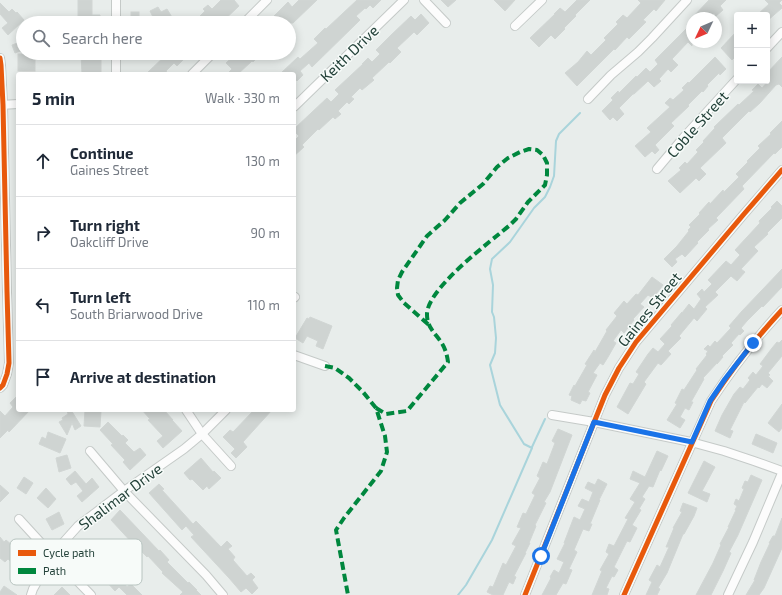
<!DOCTYPE html>
<html lang="en">
<head>
<meta charset="utf-8">
<style>
	:root { --surface:#fff; --page:#f6f6f7; --text:#1f2937; --muted:#747a83; --line:#e0e1e3 }
	body { margin:0; font-family:"Exo 2",sans-serif; background:var(--page); color:var(--text) }
	.controls { position:absolute; right:12px; top:12px; display:grid; overflow:hidden; border-radius:4px; box-shadow:0 2px 10px #0003 }
	.controls button { width:36px; height:36px; display:grid; place-items:center; padding:0; border:0; border-bottom:1px solid var(--line); background:var(--surface); color:var(--text); font:20px sans-serif }
	.compass { position:absolute; left:686px; top:12px; width:36px; height:36px; border-radius:50%; background:var(--surface); box-shadow:0 2px 10px #0003; rotate:226deg }
	.stop { position:absolute; width:12px; height:12px; margin:-9px; border:3px solid #1a73e8; border-radius:50%; background:#fff }
	.stop.end { background:#1a73e8; border-color:#fff; box-shadow:0 1px 4px #0008 }
	.list { margin:0; padding:0; list-style:none }
	h2 { display:flex; justify-content:space-between; align-items:center; height:52px; margin:0; padding:0 16px; font-size:17px }
	h2 small { font-size:13px; font-weight:400; color:var(--muted) }
	.list li { display:grid; grid-template-columns:26px 1fr auto; gap:12px; align-items:center; box-sizing:border-box; height:72px; padding:0 16px; border-top:1px solid var(--line) }
	.list b { display:block; font-size:15px; white-space:nowrap }
	.list p { margin:0; font-size:13px; white-space:nowrap; color:var(--muted) }
	.list em { font-size:13px; font-style:normal; color:var(--muted) }
	.icon { flex:none; width:22px; height:22px; fill:none; stroke:currentColor; stroke-width:2; stroke-linecap:round; stroke-linejoin:round }
	.map { position:relative; flex:none; width:782px; height:595px; overflow:hidden }
	.search { position:absolute; background:var(--surface); box-shadow:0 2px 10px #0003; left:16px; top:16px; width:280px; height:44px; display:flex; align-items:center; gap:10px; box-sizing:border-box; padding:0 14px; border-radius:22px; color:var(--muted); font-size:15px }
	.panel { position:absolute; background:var(--surface); box-shadow:0 2px 10px #0003; left:16px; top:72px; width:280px; height:340px; border-radius:4px }
	.map>svg:first-child { display:block }
	.lines { fill:none; stroke-linecap:round; stroke-linejoin:round }
	.stream { stroke:#a9d4db; stroke-width:2 }
	.building { fill:#cfd4d2; stroke:#d1d6d4 }
	.minor-casing { stroke:#c5cac8; stroke-width:10 }
	.minor { stroke:#fcfcfc; stroke-width:8 }
	.quiet { stroke:#00873e; stroke-width:4; stroke-dasharray:8 4; stroke-linecap:butt }
	.cycleway-casing { stroke:#f7fbf9; stroke-width:8 }
	.cycleway { stroke:#e8590c; stroke-width:5 }
	.route { stroke:#1a73e8; stroke-width:5 }
	.labels { text-anchor:middle; dominant-baseline:central; stroke-width:3; stroke-linejoin:round; paint-order:stroke }
	.street-label { font-size:15px; fill:#24423a; stroke:#f7fbf9 }
	.key { fill:#f7fbf9; stroke:#b8c4c0; stroke-width:1 }
	.key-label { font-size:11px; fill:#24423a }
</style>
</head>
<body>
<div class="map">
<svg width="782" height="595" viewBox="0 0 782 595">
	<rect width="100%" height="100%" fill="#e8edeb"/>
	<g class="lines">
		<g class="stream">
			<path d="M532,447L545,419"/>
			<path d="M458,595L466,585L492,540L532,448L524,444L500,405L490,365L495,353L496,338L494,317L492,312L493,285L490,269L492,259L510,242L534,208L545,197L550,187L554,176L556,141L559,134L580,113"/>
		</g>
	</g>
	<g class="building">
		<path d="M78,0H92V15H100V23H78Z"/>
		<path d="M221,0H234L239,6L221,23H217L213,19L209,23H193L205,11L203,9L208,5L212,9Z"/>
		<path d="M299,0H317L293,23H267L288,2L292,7Z"/>
		<path d="M357,0H381L373,8L370,5L366,9L365,8L356,16L360,20L312,67L309,63L300,71L303,75L297,81L294,77V74H280L298,57L300,59L318,43L314,39L325,28L326,29Z"/>
		<path d="M441,0H456L448,7Z"/>
		<path d="M494,0H515L505,11Z"/>
		<path d="M577,0H590L575,15L576,16L564,28L565,29L555,39L551,35L539,47L530,38L555,14H554L560,8L565,12Z"/>
		<path d="M638,0H665L656,11L654,9L643,20L646,22L629,39L627,37L615,50L614,49L577,86L565,73L578,62L587,51L591,55L606,40L604,38L618,24L616,22L623,15L627,18L641,3Z"/>
		<path d="M709,0H726L720,6L723,10L716,16L714,13L709,18H692Z"/>
		<path d="M765,0H782L779,3L782,6V8L767,21V15H757L769,4Z"/>
		<path d="M0,3L9,12L12,9L16,13L17,12L24,20L8,35L2,28L8,23L0,14Z"/>
		<path d="M158,7L161,12L167,9L173,19L166,23H156L150,11Z"/>
		<rect x="131" y="12" width="8" height="11"/>
		<path d="M421,14L429,23L417,35L414,32L397,48L401,52L390,63L389,62L372,78L374,80L362,90L360,88L351,97L354,99L349,104L347,102L338,111L341,114L335,119L333,117L319,130L318,129L302,145L304,147L294,156V141L299,136L294,131V129L327,98L331,102L339,94L335,90L363,64H362L368,58L372,62L380,54L376,50L390,36L411,16L415,20Z"/>
		<path d="M692,23V46L688,42L672,59L678,65L671,72L668,69L659,79L661,81L654,87L648,81L634,94H633L619,108L624,114L617,121L613,117L610,120L602,111L613,100L611,98L618,91L619,93L636,76L637,77L646,68L650,72L658,64L655,60Z"/>
		<path d="M737,31V46L733,50L737,54V55L732,60L721,48Z"/>
		<path d="M23,41V50L15,53L12,45Z"/>
		<path d="M81,53H92V58H101V74H82Z"/>
		<path d="M168,53H176L183,60L177,66L174,63L166,71L168,74H146Z"/>
		<path d="M237,53H262L253,62L252,61L238,74H227L232,69L226,63Z"/>
		<rect x="18" y="54" width="17" height="17"/>
		<path d="M715,57L726,69L720,75L719,73L707,85L708,86L703,92L702,91L688,105L689,106L671,123L674,126L655,145L659,150L655,154L652,151L645,157L635,146L651,132L647,128L670,107L665,103L670,98L673,100L684,90L682,88L688,82L689,83Z"/>
		<path d="M782,57V87L779,84L776,85L760,103L750,112L749,111L722,138L726,143L700,168L706,174L699,181L696,178L680,193L668,181L681,170L679,168L685,162L687,164L698,152L696,150L704,142L703,141L715,128L714,127L738,104L739,105L754,91L752,90L758,84L762,88L770,79L767,76V73Z"/>
		<path d="M782,121V147L775,154L774,153L742,186L744,189L716,218L718,220L708,229L709,230L697,242L698,243L685,257L682,254L675,259L677,262L672,267L664,259L677,246L689,231L688,230L691,227L689,225L700,214L699,213L709,202L710,204L723,190L724,192L739,177L736,174L748,162L747,161L760,148L758,146L771,134L770,133Z"/>
		<path d="M777,201L782,206V218L767,233L768,234L754,247L758,251L741,269L745,272L737,281L731,276L715,292L718,295L705,307L707,309L697,321L694,318L679,336L681,338L668,351L671,354L661,365L658,363L644,382L646,384L628,414L617,407L630,383L633,384L639,374L636,372L648,354L653,348L658,352L665,344L660,339L672,326L671,325L682,312V313L689,304L694,309L701,299L697,294L702,289L704,292L712,284L708,280L726,261L731,265L740,255L735,250L760,223L759,221L772,208L771,207Z"/>
		<path d="M782,269V287L763,307L762,306L747,321L741,328L744,331L740,335L739,334L731,343L733,345L722,356L723,357L717,364V363L703,378L704,379L691,402H693L689,410L685,408L680,417L685,420L680,428L667,420L677,404L675,403L682,389L684,390L697,370L696,369L707,355L706,354L708,351L704,349L708,345L710,347L715,341L717,343L731,328L729,326L742,311Z"/>
		<path d="M652,277L663,285L653,298L648,295L640,304L644,307L633,319L634,320L624,333L621,330L613,341L616,343L608,357L603,365L600,363L593,373L597,375L588,392L590,393L586,401L582,400L580,404L571,400L572,396L569,395L574,385L575,386L587,365L585,364L594,350L595,352L607,331L606,330L617,316L614,313L624,301L627,304L636,294L638,295Z"/>
		<path d="M310,317L332,326L323,349L316,346L318,341L307,336L303,343L295,338L307,318L309,319Z"/>
		<path d="M782,340V356L768,373L770,375L768,376L773,381L767,388L762,384L759,388L758,387L745,403L744,402L730,430L733,431L730,438L715,431L722,415L734,394L740,387L743,389L750,380L748,378L753,372L756,375L763,366L760,364L772,348L777,342L779,343Z"/>
		<path d="M18,395V410H30L9,432L8,430L0,438V411L5,416L13,407L10,403Z"/>
		<path d="M782,404V428L779,432L768,423Z"/>
		<path d="M67,410H71L81,426L75,430L72,423L67,435L59,422L63,420L62,418L68,414Z"/>
		<path d="M85,410H101L100,427L84,426Z"/>
		<path d="M142,410H164L173,420H172L182,431L163,448L157,441L163,436L148,420L150,419Z"/>
		<path d="M254,410H272L243,442L247,447L236,458L231,453L235,449L223,437L230,430L233,432Z"/>
		<path d="M108,422L122,436L123,435L128,440L125,443L134,452L140,448L146,455L130,470L123,462L125,460L111,445L113,444L100,430Z"/>
		<path d="M558,429L572,435L550,492L544,502L546,503L535,525L536,526L529,543H530L525,553H526L514,576L516,577L513,584L509,582L503,595H493L487,592L490,586L493,587L503,563L506,565L516,546L512,544L521,528L517,527L523,513L526,514L535,495L532,493L540,478L537,476L543,462L547,464L555,443L552,441Z"/>
		<path d="M48,432L66,439L60,453L39,444L42,437L46,439Z"/>
		<path d="M756,434L777,443L773,453L752,444Z"/>
		<path d="M657,451L668,456L661,471L660,470L653,487L649,486L642,497L645,499L639,509L641,510L632,525L637,528L630,542L627,541L614,567L618,570L614,577L612,576L606,588L609,589L607,595H592L602,571L600,570L609,554L606,552L609,544L614,546L628,519L625,518L635,502L630,499L640,483L630,479L633,471L645,477Z"/>
		<path d="M67,455L71,468L59,472L56,458Z"/>
		<path d="M201,458L213,472L214,471L221,478L209,489L207,486L203,490L192,479L190,480L184,473Z"/>
		<path d="M704,461L715,467L702,491L710,494L707,502L688,493Z"/>
		<path d="M75,471L86,484L92,478L99,487L82,502L77,496L83,491L76,482L71,485L66,479Z"/>
		<path d="M751,475L762,480L738,535L729,552L731,553L723,571L711,595H696L713,563L721,545L720,544L729,527H728L736,510H735L737,506L734,504L736,499L739,501L744,489L742,488L745,481L748,482Z"/>
		<path d="M24,477L33,483L26,494L17,488Z"/>
		<path d="M598,479L607,484L599,500H600L590,524H592L589,531L583,529L574,550L577,552L569,569L572,570L566,584L563,583L556,595H542L551,578L550,577L554,570L559,573L564,562L557,559L565,543H564L574,517L580,520L585,509L578,506L582,499L589,502L593,492L585,488L588,482L595,485Z"/>
		<path d="M159,484L164,489L162,490L193,524L196,521L221,547L227,541L232,546L228,549L235,557L233,560L247,576L251,573L255,577L252,580L258,588L252,594L246,588L241,592L229,578L191,537L194,535L186,526L182,530L149,493Z"/>
		<path d="M0,485L9,493L0,502Z"/>
		<path d="M46,488L56,499L48,508L37,498Z"/>
		<path d="M683,503L697,508L694,516L684,534H683L667,573L658,588L660,589L657,595H646L652,582L649,580L657,565L660,567L669,547H666L674,528H673L682,512L680,511Z"/>
		<path d="M120,510L159,551L160,550L169,560L167,562L188,583L189,582L197,590H196L201,595H180L183,592L162,573L163,572L148,556L147,557L135,545V546L111,520Z"/>
		<path d="M59,512L64,524L52,530L46,519Z"/>
		<path d="M782,518V548L764,588L759,595H746L755,580H754L761,562L770,543H769L773,536H775Z"/>
		<path d="M0,537L4,542L6,540L18,550L33,559L25,573L15,567V565L8,559L5,562L0,558Z"/>
		<path d="M116,570L120,575L118,577L127,587L131,584L142,595H127L119,587L115,591L105,580Z"/>
		<path d="M4,586L17,595H0V592Z"/>
		<path d="M62,587L70,595H54Z"/>
	</g>
	<g class="lines">
		<defs>
			<g id="minor">
				<path d="M116,0V23"/>
				<path d="M424,0L446,23"/>
				<path d="M244,23L267,0"/>
				<path d="M515,26L542,0"/>
				<path d="M767,48L782,32"/>
				<path d="M116,53V74"/>
				<path d="M0,58L1,65L3,105L7,292L9,363L7,374L3,385L0,388"/>
				<path d="M192,74L213,53"/>
				<path d="M588,99L611,75L638,52L652,38L687,0"/>
				<path d="M0,105L18,104"/>
				<path d="M294,107L404,0"/>
				<path d="M657,169L684,137L737,79"/>
				<path d="M294,298L295,297"/>
				<path d="M294,355L325,366"/>
				<path d="M186,410L202,434L231,466"/>
				<path d="M552,415L594,422L691,442L724,451L754,461L782,471"/>
				<path d="M90,451L124,491L206,575L223,595"/>
				<path d="M19,519L52,555L91,595"/>
				<path d="M31,595L33,589L52,555L78,526L124,491L184,449L202,434L226,410"/>
				<path d="M525,595L605,395L619,368L636,342L744,214L782,170"/>
				<path d="M624,595L711,401C732,369 756,338 782,310"/>
				<path d="M728,595L753,542L782,473"/>
			</g>
		</defs>
		<use href="#minor" class="minor-casing"/>
		<use href="#minor" class="minor"/>
		<g class="quiet">
			<path d="M325,366L335,368L349,378L363,392L376,408L385,436L387,452L381,471L344,518L336,530L348,595"/>
			<path d="M376,408L386,414L407,411L448,362C447,354 445,348 441,342C435,333 427,327 427,315C426,289 490,242 510,225L516,219L528,202L545,185L547,175V163L543,155L537,150L529,149L520,152L508,158L497,167L483,184L460,203L445,220L427,236L402,272L398,280L397,288L398,295L404,303L429,325"/>
		</g>
		<defs>
			<g id="cycleway">
				<path d="M0,58L1,65L3,105L7,292L9,363L7,374L3,385L0,388"/>
				<path d="M525,595L605,395L619,368L636,342L744,214L782,170"/>
				<path d="M624,595L711,401C732,369 756,338 782,310"/>
			</g>
		</defs>
		<use href="#cycleway" class="cycleway-casing"/>
		<use href="#cycleway" class="cycleway"/>
	</g>
	<g class="lines">
		<path class="route" d="M541,556L594,422L692,442L710,401L725,379L753,343"/>
	</g>
	<g class="labels">
		<g class="street-label">
			<text transform="translate(349 53) rotate(-44)">Keith Drive</text>
			<text transform="translate(697 124) rotate(-48)">Coble Street</text>
			<text transform="translate(649 309) rotate(-51)">Gaines Street</text>
			<text transform="translate(120 496) rotate(-37)">Shalimar Drive</text>
		</g>
	</g>
	<rect x="10" y="539" width="132" height="46" rx="6" class="key"/>
	<rect x="18" y="550" width="18" height="6" fill="#e8590c"/>
	<rect x="18" y="568" width="18" height="6" fill="#00873e"/>
	<g class="key-label">
		<text x="43" y="557">Cycle path</text>
		<text x="43" y="575">Path</text>
	</g>
</svg>
<div class="controls">
<button>+</button>
<button>−</button>
</div>
<svg class="compass" viewBox="-18 -18 36 36"><path d="M0-13l5 13h-10z" fill="#e53935"/><path d="M0 13l5-13h-10z" fill="#747a83"/></svg>
<div class="stop" style="left:541px;top:556px"></div>
<div class="stop end" style="left:753px;top:343px"></div>
<div class="search"><svg class="icon" aria-label="search" viewBox="0 0 24 24"><circle cx="10" cy="10" r="6"/><path d="M15 15l6 6"/></svg>Search here</div>
<section class="panel">
<h2>5 min<small>Walk · 330 m</small></h2>
<ul class="list">
<li><svg class="icon" aria-label="ahead" viewBox="0 0 24 24"><path d="M12 20V5M6 11l6-6 6 6"/></svg><div><b>Continue</b><p>Gaines Street</p></div><em>130 m</em></li>
<li><svg class="icon" aria-label="right" viewBox="0 0 24 24"><path d="M7 20v-9h11M14 6l5 5-5 5"/></svg><div><b>Turn right</b><p>Oakcliff Drive</p></div><em>90 m</em></li>
<li><svg class="icon" aria-label="left" viewBox="0 0 24 24"><path d="M17 20v-9H6M10 6l-5 5 5 5"/></svg><div><b>Turn left</b><p>South Briarwood Drive</p></div><em>110 m</em></li>
<li><svg class="icon" aria-label="arrive" viewBox="0 0 24 24"><path d="M6 21V4h12l-3 4 3 4H6"/></svg><div><b>Arrive at destination</b></div></li>
</ul>
</section>
</div>
</body>
</html>
